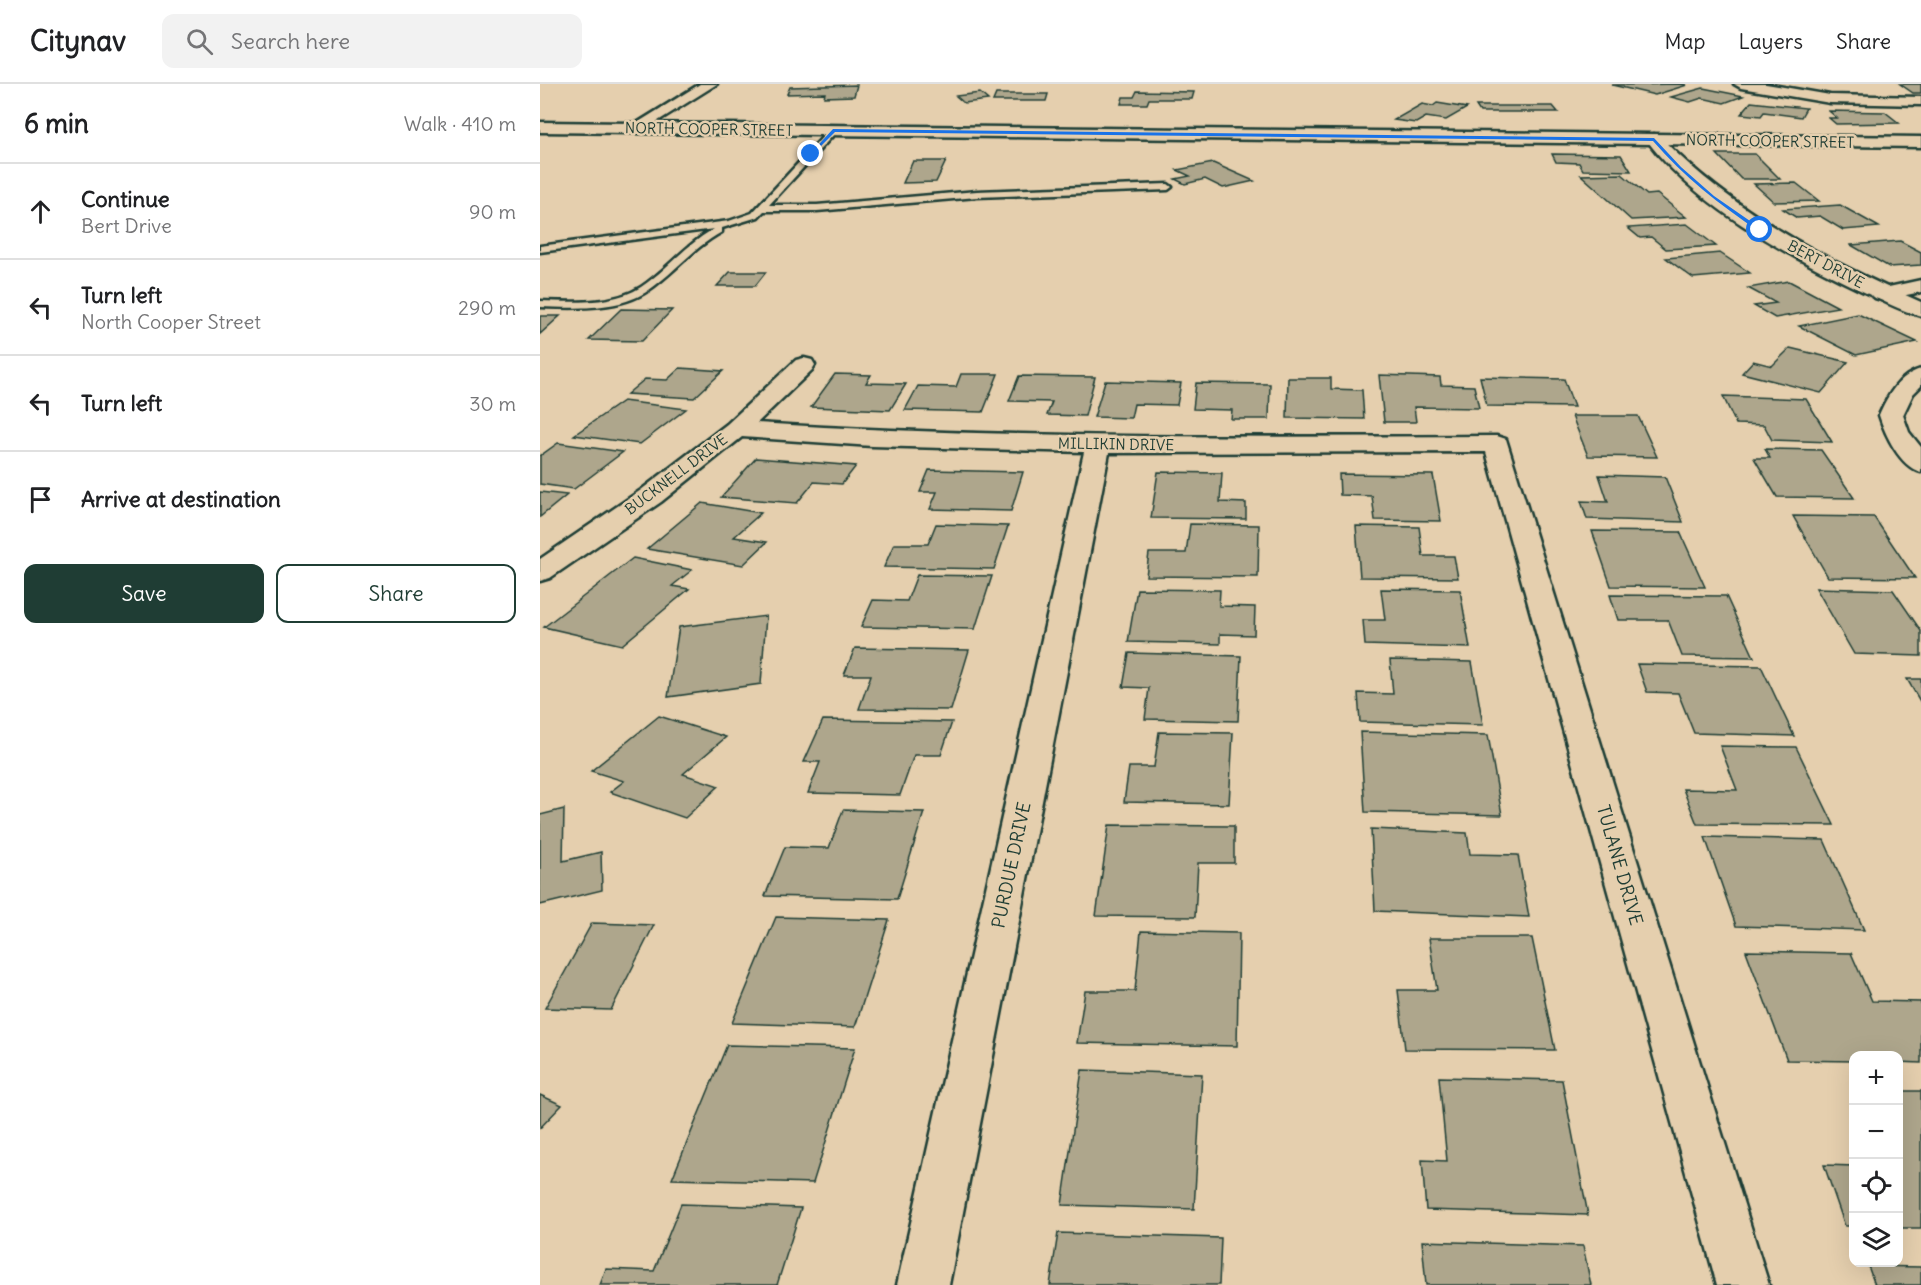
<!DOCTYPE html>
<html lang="en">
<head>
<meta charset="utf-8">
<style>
	:root { --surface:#fff; --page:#f2f2f2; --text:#202124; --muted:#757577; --line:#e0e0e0; --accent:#1f3d34 }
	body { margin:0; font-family:Delius,sans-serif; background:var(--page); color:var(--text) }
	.controls { position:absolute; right:18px; bottom:18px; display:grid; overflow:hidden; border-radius:12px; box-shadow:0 6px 24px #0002 }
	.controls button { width:54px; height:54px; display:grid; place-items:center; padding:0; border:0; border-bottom:2px solid var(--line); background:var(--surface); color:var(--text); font:30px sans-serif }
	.stop { position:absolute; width:18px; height:18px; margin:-14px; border:4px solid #1a73e8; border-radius:50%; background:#fff }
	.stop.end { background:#1a73e8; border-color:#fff; box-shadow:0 2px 6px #0008 }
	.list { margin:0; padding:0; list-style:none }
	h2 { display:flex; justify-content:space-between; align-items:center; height:78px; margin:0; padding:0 24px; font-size:26px }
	h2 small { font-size:20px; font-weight:400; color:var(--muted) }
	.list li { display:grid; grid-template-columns:39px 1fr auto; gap:18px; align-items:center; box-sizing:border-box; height:96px; padding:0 24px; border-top:2px solid var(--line) }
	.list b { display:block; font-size:22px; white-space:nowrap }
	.list p { margin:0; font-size:20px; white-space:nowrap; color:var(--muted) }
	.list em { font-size:20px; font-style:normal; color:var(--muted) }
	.actions { display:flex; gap:12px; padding:18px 24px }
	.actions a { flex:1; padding:14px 0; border:2px solid var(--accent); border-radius:12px; text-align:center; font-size:21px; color:var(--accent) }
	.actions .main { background:var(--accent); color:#fff }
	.icon { flex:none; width:33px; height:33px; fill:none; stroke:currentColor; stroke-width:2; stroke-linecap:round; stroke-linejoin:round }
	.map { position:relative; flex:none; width:1381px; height:1201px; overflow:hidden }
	header { display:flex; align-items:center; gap:36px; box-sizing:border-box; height:84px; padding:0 30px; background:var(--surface); border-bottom:2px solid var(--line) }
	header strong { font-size:28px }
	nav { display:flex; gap:33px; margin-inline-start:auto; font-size:21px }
	.search { width:420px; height:54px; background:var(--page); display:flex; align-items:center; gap:15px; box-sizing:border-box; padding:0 21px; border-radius:12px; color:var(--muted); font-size:22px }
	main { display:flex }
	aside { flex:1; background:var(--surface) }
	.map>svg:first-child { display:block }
	.building { fill:#aea68c; stroke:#1f3d34; stroke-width:1.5 }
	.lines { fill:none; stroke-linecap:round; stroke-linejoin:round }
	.service-casing { stroke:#1f3d34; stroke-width:5 }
	.minor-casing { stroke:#1f3d34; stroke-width:5 }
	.tertiary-casing { stroke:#1f3d34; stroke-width:5 }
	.secondary-casing { stroke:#1f3d34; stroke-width:5 }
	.service { fill:#e5cfae; fill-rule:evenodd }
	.minor { fill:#e5cfae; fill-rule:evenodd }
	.tertiary { fill:#e5cfae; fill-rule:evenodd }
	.secondary { fill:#e5cfae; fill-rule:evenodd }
	.route { fill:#1a73e8 }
	.labels { text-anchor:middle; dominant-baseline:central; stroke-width:5; stroke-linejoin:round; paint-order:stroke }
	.far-street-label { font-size:15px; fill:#1f3d34; stroke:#e5cfae }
	.street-label { font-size:18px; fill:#1f3d34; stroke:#e5cfae }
</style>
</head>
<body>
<header>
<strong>Citynav</strong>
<div class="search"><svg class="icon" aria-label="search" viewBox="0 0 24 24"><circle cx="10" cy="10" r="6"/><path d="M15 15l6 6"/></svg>Search here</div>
<nav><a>Map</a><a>Layers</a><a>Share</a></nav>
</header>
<main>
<aside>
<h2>6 min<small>Walk · 410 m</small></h2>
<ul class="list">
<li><svg class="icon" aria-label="ahead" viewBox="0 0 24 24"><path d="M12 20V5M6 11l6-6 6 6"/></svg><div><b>Continue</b><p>Bert Drive</p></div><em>90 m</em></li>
<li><svg class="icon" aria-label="left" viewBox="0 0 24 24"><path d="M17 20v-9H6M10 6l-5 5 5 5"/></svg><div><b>Turn left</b><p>North Cooper Street</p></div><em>290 m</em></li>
<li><svg class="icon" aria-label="left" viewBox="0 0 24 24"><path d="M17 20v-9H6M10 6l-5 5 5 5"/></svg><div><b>Turn left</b></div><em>30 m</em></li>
<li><svg class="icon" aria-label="arrive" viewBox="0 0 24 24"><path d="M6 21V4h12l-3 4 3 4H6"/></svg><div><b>Arrive at destination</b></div></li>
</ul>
<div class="actions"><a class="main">Save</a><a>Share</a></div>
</aside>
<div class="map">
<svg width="1381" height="1201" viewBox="0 0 1381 1201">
	<rect width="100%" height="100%" fill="#e5cfae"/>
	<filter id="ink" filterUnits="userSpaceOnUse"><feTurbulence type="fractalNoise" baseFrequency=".0167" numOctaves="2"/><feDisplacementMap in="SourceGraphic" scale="12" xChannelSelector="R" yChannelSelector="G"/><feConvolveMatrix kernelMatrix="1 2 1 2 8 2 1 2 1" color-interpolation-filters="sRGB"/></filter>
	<g filter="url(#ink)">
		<g class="building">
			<path d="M1142,0L1147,1L1115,11L1072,1Z"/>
			<path d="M1360,0H1381V9H1373Z"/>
			<path d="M317,1L314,12L284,13L285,9L247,10L250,3Z"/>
			<path d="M1163,4L1203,12L1184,19L1162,14L1150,18L1131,13Z"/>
			<path d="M597,7L654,8L652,15H609L607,20H581L583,13H594Z"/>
			<path d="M440,9L448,16L424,19L416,12Z"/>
			<path d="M456,10H508L506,17H453Z"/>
			<path d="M1211,18L1266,24L1261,33L1224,28L1221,32L1201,30Z"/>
			<path d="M897,19L927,24L906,36L886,33L876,39L854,36L882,20L893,22Z"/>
			<path d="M936,22H1013L1018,28H940Z"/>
			<path d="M1289,27L1345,28L1359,39L1296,40L1289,34H1297Z"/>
			<path d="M1012,70L1081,71L1091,87L1043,86L1039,79L1016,78Z"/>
			<path d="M1177,70H1215L1240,95H1201Z"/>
			<path d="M373,77H406L396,98L363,99Z"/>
			<path d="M673,79L714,97L683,104L665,95L645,100L635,95L650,92L637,86Z"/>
			<path d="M1082,90L1107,111L1117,110L1146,133L1091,136L1041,91Z"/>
			<path d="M1256,99L1279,117L1234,118L1214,100Z"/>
			<path d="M1300,121L1339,143L1303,146L1280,132L1257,134L1243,125Z"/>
			<path d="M1147,140L1176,162L1126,165L1111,153L1100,154L1088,144Z"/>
			<path d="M1360,157L1381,168V181L1349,183L1311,161Z"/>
			<path d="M1180,169L1210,189L1153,194L1126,174Z"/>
			<path d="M190,188H226L215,202H177Z"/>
			<path d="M1249,197L1298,223L1235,234L1214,222L1236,219L1208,204Z"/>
			<path d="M81,225L132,226L102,257L49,256Z"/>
			<path d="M1318,230L1377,258L1316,271L1259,242Z"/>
			<path d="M0,232H20L0,250Z"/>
			<path d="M1250,264L1308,278L1281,309L1202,289L1213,277L1232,282Z"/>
			<path d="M140,284L183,287L154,314L87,310L105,295L127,296Z"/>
			<path d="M295,290L331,291L326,299L366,300L350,326L271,323Z"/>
			<path d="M421,290H458L443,328L365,326L378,302L416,303Z"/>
			<path d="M839,291L900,293L901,301L934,302L939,324L874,323L876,338H844Z"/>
			<path d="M479,292L555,293L545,332L507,331L512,318L469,317Z"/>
			<path d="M940,293L1024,295L1034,323L947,322Z"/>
			<path d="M748,294H791V305L822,306L824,335L747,334Z"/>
			<path d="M565,297L641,299L637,321L594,320L591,334L554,333Z"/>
			<path d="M656,299L730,300L729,335H691L692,326L653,325Z"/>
			<path d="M1183,312L1266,315L1292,358L1232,356L1224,341L1196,340Z"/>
			<path d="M83,317L146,325L100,360L34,351Z"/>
			<path d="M1032,332H1098L1117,373L1048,372Z"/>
			<path d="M18,359L83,368L34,405L0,400V372Z"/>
			<path d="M1225,365L1281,366L1314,414L1237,413L1214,374H1230Z"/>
			<path d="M216,374L316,382L302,400L274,398L257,419L181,413Z"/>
			<path d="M389,386L483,388L471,427L390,425L397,408H380Z"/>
			<path d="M618,388L682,389L680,418L706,419V435L611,434Z"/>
			<path d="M799,390L893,391L901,437L835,436L832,412L800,411Z"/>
			<path d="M1059,391L1125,393L1143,438L1047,435L1041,417L1068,418Z"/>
			<path d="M0,408L27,411L0,433Z"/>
			<path d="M162,419L221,429L194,453L227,458L203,481L107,465Z"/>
			<path d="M1253,432L1334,433L1375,494L1288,493Z"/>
			<path d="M396,440L468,442L454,485L344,483L354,460H388Z"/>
			<path d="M650,440L719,441L718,493L606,492L609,469H646Z"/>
			<path d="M816,442L879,443L883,472H914L918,494L820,493Z"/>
			<path d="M1052,447L1140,448L1165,503L1071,502Z"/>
			<path d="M93,474L152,486L132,502L149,505L82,561L4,543Z"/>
			<path d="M377,491L452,492L435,545L321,543L333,516L367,517Z"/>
			<path d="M1276,504L1353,506L1381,547V572L1314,570Z"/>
			<path d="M597,505L680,506L679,522L715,523L714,551L680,550V560L588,558Z"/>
			<path d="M841,505L920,506L930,564L825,561L823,536H845Z"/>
			<path d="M1070,511L1186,512L1214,573L1142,572L1128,536H1078Z"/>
			<path d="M226,532L221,600L128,613L139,543Z"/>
			<path d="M315,564L429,566L411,626L319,625L331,591H304Z"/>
			<path d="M589,569L701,572L698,637L605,635L609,604L583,603Z"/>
			<path d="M850,576L932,578L943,641L820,638L818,609L853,610Z"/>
			<path d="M1097,580L1221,582L1254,652L1154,649L1138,609L1107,608Z"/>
			<path d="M1367,595H1381V619Z"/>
			<path d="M119,632L186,653L143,690L179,702L145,734L70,708L84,697L51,687Z"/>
			<path d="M283,636L412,638L401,671H374L360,711L268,709L280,678H264Z"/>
			<path d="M619,648L693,649L689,720L584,718L589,683H614Z"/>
			<path d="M820,648L948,651L962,731L825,728Z"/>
			<path d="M1180,662L1256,663L1294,741L1157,740L1143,705L1197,706Z"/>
			<path d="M24,725L23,777L61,768L62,806L0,821V731Z"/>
			<path d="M303,726L384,728L357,815L225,812L245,763L289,764Z"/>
			<path d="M569,741L694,742V779H658L655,833L556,832Z"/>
			<path d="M831,745L927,749L930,770L978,771L989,833L835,827Z"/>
			<path d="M1165,753L1284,756L1324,846L1196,842Z"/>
			<path d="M236,833L349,836L315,943L192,939Z"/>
			<path d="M52,839L114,841L71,926L5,924Z"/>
			<path d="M601,847L699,849L697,962L537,959L545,907H595Z"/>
			<path d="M889,854H992L1015,966L865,965L858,906H897Z"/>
			<path d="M1206,867L1311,869L1332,917L1381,918V979L1358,978V972H1314V977L1247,976Z"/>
			<path d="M187,961L315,964L273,1099L132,1095Z"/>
			<path d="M542,986L662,990L654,1125L522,1121Z"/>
			<path d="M899,993L1022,996L1048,1131L886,1126L882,1076L907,1077Z"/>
			<rect x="1358" y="1007" width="23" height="137"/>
			<path d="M0,1011L22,1021L0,1044Z"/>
			<path d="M1284,1081L1314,1082V1142H1305Z"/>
			<path d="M141,1120L261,1124L237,1201H60L66,1185L114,1187Z"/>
			<path d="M518,1149L681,1154L679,1201H510Z"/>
			<path d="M882,1157L1043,1162L1051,1201H886Z"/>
			<path d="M1328,1182L1381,1183V1201H1335Z"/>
		</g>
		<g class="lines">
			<defs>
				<path id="service" d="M290,45L297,47L229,121H277L437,107L628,100L632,103L628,106L437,113L277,127H224L218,133L182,144V148C154,163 135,188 109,206C80,227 34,224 0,223V217C32,218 73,221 101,203C127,186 146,160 174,145L0,168V162L189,137L212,129Z"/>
				<g id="minor">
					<path d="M1194,0H1226L1290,11L1381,13V21L1290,19L1201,4Z"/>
					<path d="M1381,196V208L1342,216L1335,214L1332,210L1335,206Z"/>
					<path d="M264,274L272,276L275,281L272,286L217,339C463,355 710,353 957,352L966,355L1229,1201H1177L946,368L569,369L409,1201H357L544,368L332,362L202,353L121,418L10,494L0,497V475L101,406L187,340L256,276Z"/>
					<path d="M1381,285V302L1373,310L1363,331L1369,348L1381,363V388C1360,383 1345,350 1339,331C1348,311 1359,291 1381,285Z"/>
				</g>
				<g id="tertiary">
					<path d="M160,0H177L102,47H92L89,44Z"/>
					<path d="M1114,50L1119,52C1194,128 1284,176 1381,218V232C1361,227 1341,216 1322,207C1250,173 1154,121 1106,55Z"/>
				</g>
				<path id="secondary" d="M0,38L1381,53V63L0,48Z"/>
			</defs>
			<use href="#service" class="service-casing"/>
			<use href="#minor" class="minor-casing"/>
			<use href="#tertiary" class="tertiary-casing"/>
			<use href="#secondary" class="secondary-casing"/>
			<use href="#service" class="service"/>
			<use href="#minor" class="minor"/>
			<use href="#tertiary" class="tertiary"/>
			<use href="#secondary" class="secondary"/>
		</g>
	</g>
	<path class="route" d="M293,45L1114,54L1141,83L1174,112L1223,146L1218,147C1179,120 1144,93 1113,57L295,48L272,71H269Z"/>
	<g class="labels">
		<g class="far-street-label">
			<text transform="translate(169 45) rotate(1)">NORTH COOPER STREET</text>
			<text transform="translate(1230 57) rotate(1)">NORTH COOPER STREET</text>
			<text transform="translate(1286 180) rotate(28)">BERT DRIVE</text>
			<text transform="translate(576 360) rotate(1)">MILLIKIN DRIVE</text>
			<text transform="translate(136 390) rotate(-37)">BUCKNELL DRIVE</text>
		</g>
		<g class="street-label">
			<text transform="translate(471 781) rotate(-78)">PURDUE DRIVE</text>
			<text transform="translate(1080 781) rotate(74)">TULANE DRIVE</text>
		</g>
	</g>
</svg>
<div class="controls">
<button>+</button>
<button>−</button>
<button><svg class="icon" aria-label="locate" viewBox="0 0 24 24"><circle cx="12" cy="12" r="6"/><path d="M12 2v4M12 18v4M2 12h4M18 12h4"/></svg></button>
<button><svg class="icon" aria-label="layers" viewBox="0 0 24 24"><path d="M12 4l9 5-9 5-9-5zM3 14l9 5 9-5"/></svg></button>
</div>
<div class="stop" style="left:1220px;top:146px"></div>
<div class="stop end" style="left:271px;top:70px"></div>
</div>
</main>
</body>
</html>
